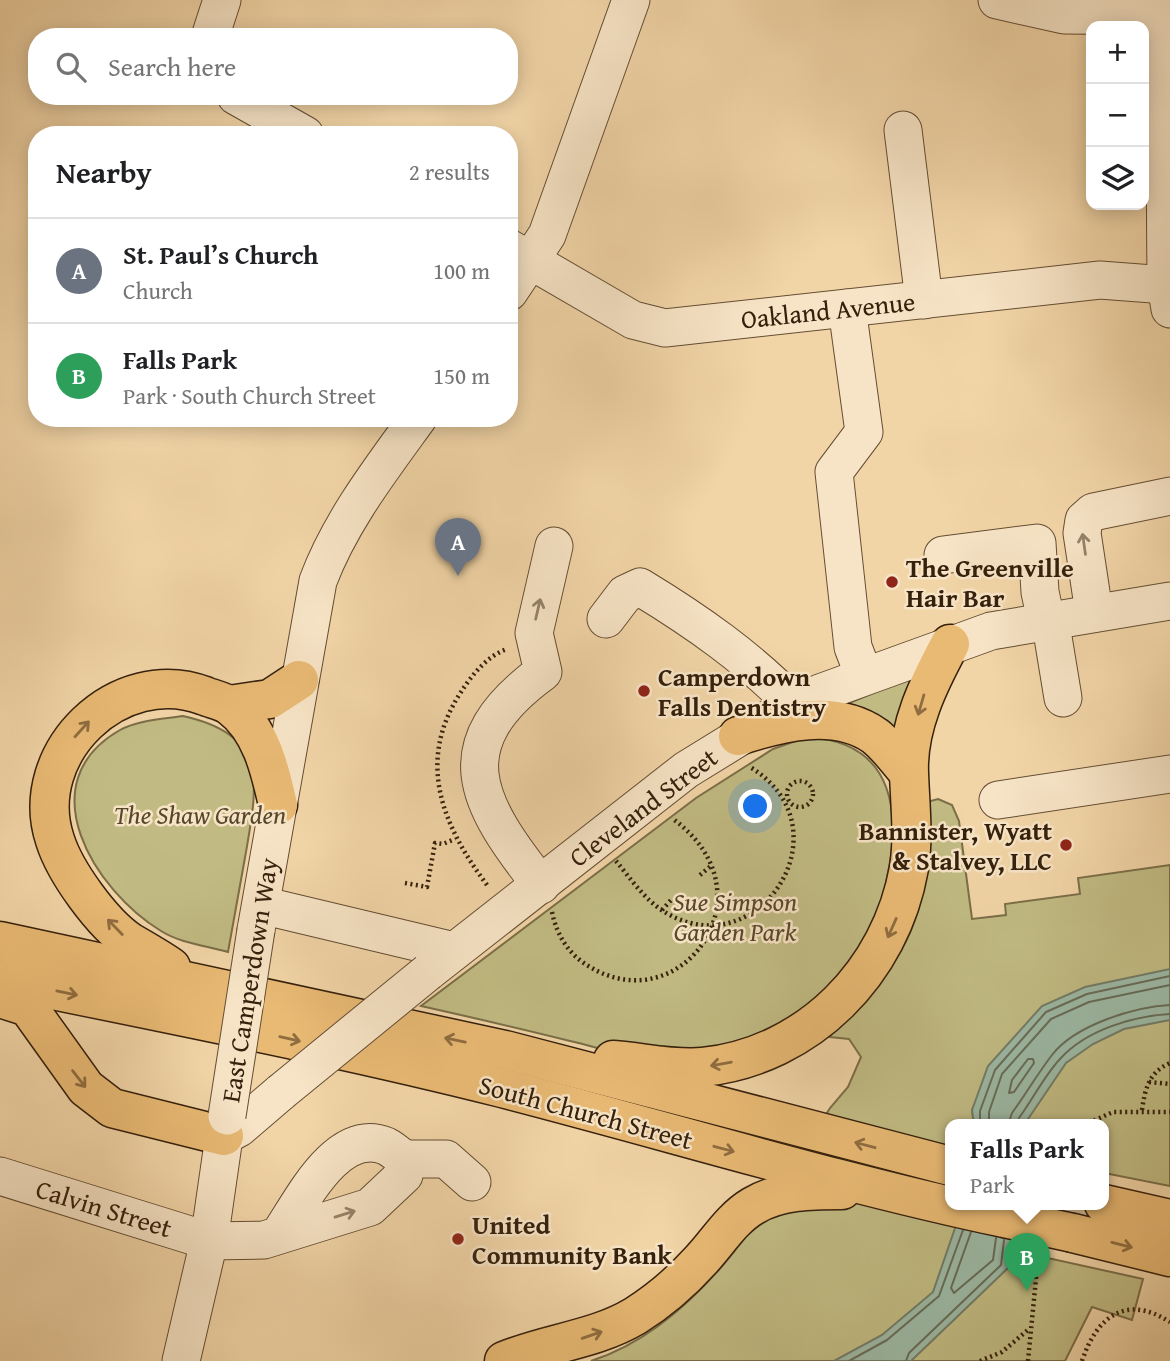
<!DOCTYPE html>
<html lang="en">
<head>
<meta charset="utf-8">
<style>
	:root { --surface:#fff; --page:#f2f2f2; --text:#202124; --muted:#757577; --line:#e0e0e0; --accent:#db2777 }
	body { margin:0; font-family:"Gentium Book Plus",serif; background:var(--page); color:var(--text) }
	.controls { position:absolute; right:21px; top:21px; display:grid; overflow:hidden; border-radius:14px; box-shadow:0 4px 18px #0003 }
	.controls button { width:63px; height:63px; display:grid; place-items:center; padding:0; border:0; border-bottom:2px solid var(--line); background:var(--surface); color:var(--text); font:35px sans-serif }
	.you { position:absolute; left:756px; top:807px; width:24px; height:24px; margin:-18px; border:5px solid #fff; border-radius:50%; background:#1a73e8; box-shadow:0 0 0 10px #1a73e833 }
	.badge { display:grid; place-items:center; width:46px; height:46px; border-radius:50%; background:var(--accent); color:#fff; font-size:23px; font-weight:700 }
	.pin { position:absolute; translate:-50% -58px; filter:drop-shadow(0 2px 4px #0008) }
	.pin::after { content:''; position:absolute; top:37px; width:24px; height:21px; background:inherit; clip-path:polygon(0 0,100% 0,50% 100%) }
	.popup { position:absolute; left:945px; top:1119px; width:164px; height:91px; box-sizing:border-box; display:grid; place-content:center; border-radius:14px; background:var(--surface); filter:drop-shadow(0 2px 5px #0005); font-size:23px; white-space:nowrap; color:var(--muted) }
	.popup b { font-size:26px; color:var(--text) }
	.popup::after { content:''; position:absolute; left:50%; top:100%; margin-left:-14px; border:14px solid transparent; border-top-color:var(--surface) }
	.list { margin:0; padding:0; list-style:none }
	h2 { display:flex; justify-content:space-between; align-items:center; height:91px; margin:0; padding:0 28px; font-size:30px }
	h2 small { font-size:23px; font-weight:400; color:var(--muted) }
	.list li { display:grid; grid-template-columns:46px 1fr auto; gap:21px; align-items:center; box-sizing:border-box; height:105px; padding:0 28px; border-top:2px solid var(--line) }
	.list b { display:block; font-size:26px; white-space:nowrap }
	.list p { margin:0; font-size:23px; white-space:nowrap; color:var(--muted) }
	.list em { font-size:23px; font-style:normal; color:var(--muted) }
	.icon { flex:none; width:38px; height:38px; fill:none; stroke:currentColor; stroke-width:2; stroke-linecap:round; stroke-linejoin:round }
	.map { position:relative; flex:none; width:1170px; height:1361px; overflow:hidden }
	.search { position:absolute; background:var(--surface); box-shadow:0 4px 18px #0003; left:28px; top:28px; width:490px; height:77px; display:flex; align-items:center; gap:18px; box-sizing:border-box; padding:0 24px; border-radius:28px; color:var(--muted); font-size:26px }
	.panel { position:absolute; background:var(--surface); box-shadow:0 4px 18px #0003; left:28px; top:126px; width:490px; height:301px; border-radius:28px }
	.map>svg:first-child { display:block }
	.green { fill:#c1bb83; stroke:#7b6e48; stroke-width:2 }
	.water { fill:#9cb9a5; stroke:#737c68; stroke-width:2 }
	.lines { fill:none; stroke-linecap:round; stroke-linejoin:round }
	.shore { stroke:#686c58; stroke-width:2 }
	.minor-casing { stroke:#644d33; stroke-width:39 }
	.major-casing { stroke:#35200c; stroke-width:41 }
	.path { stroke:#35200c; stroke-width:4.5; stroke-dasharray:2 3.5; stroke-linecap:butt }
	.minor { stroke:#f7e4c6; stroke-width:37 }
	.major { stroke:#e9ba74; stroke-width:38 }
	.minor-bridge-casing { stroke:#644d33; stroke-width:39; stroke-linecap:butt }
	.major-bridge-casing { stroke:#35200c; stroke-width:41; stroke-linecap:butt }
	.minor-bridge { stroke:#f7e4c6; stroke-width:37 }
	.major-bridge { stroke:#e9ba74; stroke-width:38 }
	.oneway { stroke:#968269 }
	.oneway2 { stroke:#8f6d40 }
	.poi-dot { fill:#8f2418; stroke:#f7e4c6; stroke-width:2.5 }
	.labels { text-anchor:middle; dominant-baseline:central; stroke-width:5; stroke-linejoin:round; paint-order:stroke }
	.street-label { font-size:26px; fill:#35200c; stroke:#f7e4c6 }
	.poi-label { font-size:26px; font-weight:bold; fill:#35200c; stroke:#f7e4c6; text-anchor:start }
	.park-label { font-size:26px; font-style:italic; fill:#58472a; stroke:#f7e4c6 }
</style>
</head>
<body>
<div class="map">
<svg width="1170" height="1361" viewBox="0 0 1170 1361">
	<rect width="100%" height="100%" fill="#f2d5a7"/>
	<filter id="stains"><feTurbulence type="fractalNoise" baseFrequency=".00286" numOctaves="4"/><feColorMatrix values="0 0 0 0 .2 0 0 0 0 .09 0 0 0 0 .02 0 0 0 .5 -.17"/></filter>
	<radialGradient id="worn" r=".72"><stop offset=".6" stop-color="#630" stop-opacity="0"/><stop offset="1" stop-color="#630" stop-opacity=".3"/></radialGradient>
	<g class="green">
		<path d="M916,675L903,753L842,706Z"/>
		<path d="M183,716C268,735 258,782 246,852C240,885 234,918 228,952C207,946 180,943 161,931C95,891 27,783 120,730C138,720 163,719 183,716Z"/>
		<path d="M807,737C897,742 902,816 885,887C880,906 874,931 863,947C840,984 778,1038 735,1045C704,1051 660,1055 629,1054C609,1053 586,1044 566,1040C518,1028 470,1017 421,1006L696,798L773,749Z"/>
		<path d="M938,799L952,805L959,821L972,919L1006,915L1005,904L1080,894L1078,878L1170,865V1186L1104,1173V1125H980L978,1097L972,1110L974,1125H950V1205H1054L1045,1253L955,1234L953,1237L1143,1279L1132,1320L1092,1307L1065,1361H591C702,1325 772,1202 830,1108L848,1087L861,1057L849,1039L829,1037C873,995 913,950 923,889C928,861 926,830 927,802Z"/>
	</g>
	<g class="water">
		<path d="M1170,969V1020L1124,1029L1093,1044L1066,1063L1024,1125H974L972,1110L988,1066L1042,1006L1085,987Z"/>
		<path d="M963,1205H1015L1008,1268L911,1361H834L882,1335L933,1292Z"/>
	</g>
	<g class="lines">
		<g class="shore">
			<path d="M1033,1059L1034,1063L1014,1092L1009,1093L1012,1080L1028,1059Z"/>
			<path d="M980,1125V1111L995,1070L1046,1012L1087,994L1170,976"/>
			<path d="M989,1125V1112L1002,1074L1051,1019L1089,1002L1170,985"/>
			<path d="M1008,1125L1012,1113C1026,1094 1038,1073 1052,1055C1075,1025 1134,1007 1170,1005"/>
			<path d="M1017,1125L1019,1118C1033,1099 1044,1076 1060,1059C1086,1030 1133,1016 1170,1014"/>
			<path d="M971,1232L951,1288L954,1293L993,1260L996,1238"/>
			<path d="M849,1361L887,1340L939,1296L963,1230"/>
			<path d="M906,1361L909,1353L1001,1265L1004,1240"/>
		</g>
		<defs>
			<g id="minor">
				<path d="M997,0L1064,15L1165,16"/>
				<path d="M1164,0L1166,285L1170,309"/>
				<path d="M210,37L222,0"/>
				<path d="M236,96L305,135"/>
				<path d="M903,130L924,300"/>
				<path d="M509,248L633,320L665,328L1100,280L1166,285"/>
				<path d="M509,292L547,235L631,0"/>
				<path d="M847,308L864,432L834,472L853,647L864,676"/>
				<path d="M943,555L1037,543L1040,592L1046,620"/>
				<path d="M1094,612L1082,533L1084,520L1093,512L1170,496"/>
				<path d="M606,619L625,594L640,587C696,621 749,658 794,705"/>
				<path d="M1050,619L1063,698"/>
				<path d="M998,800L1170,774"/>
				<path d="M541,885C476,803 443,745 543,672L534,633L554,546"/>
				<path d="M261,905L454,951"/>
				<path d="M256,930L318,581C340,522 381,469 418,418"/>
				<path d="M428,972L686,770L780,712L820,693L991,631L1170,601"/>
				<path d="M224,1136L239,1128L281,1092"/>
				<path d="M404,1159H446L472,1182"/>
				<path d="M0,1176L209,1241L264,1240L370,1207L404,1175V1159C399,1155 392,1149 386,1146C337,1126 301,1203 279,1235"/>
				<path d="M181,1361L209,1241L227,1116"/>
			</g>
			<g id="major">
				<path d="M229,705L270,699L299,680"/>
				<path d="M738,736C781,722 835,708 875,736C887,745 898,761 908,772"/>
				<path d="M0,941L505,1050L950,1166"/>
				<path d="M171,967C158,958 144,950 130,942C102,923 65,872 55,840C26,753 119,663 205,696C212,699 223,701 230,706C261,729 270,769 278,805"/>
				<path d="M0,979C167,1014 336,1046 502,1088C669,1131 834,1182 1004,1218"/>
				<path d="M0,998L28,1007L86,1088L112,1108L224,1136"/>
				<path d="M613,1060C642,1062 674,1070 703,1067C809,1056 891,971 909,868C914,837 910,804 909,773C907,727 929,683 950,644"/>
				<path d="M1104,1204L1170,1219"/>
				<path d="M1073,1233L1170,1257"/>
				<path d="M504,1361C547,1343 595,1340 635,1316C659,1301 682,1281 701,1260C718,1242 731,1219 753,1206C779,1190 813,1190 842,1190"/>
			</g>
		</defs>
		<use href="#minor" class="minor-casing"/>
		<use href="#major" class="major-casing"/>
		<g class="path">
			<circle cx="800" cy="794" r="13"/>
			<path d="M616,861C631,879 646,902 668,914C761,966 849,827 750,767"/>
			<path d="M700,875L712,865"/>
			<path d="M405,883L427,887L435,843L443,844L455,839"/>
			<path d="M487,885C443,826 415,762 461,692C472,675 487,656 507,649"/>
			<path d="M662,910L672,899"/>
			<path d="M552,912C557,936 569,955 590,967C682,1022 775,893 673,819"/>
			<path d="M1149,1082L1170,1084"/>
			<path d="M1142,1110C1145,1089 1149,1072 1170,1063"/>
			<path d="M1084,1125L1113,1112H1170"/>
			<path d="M980,1361L1002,1352L1029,1329"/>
			<path d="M1028,1361L1038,1258"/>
			<path d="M1082,1361C1097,1316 1126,1294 1170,1322"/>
		</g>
		<use href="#minor" class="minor"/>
		<use href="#major" class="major"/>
		<defs>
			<g id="minor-bridge">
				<path d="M281,1092L428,972"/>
				<path d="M227,1116L256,930"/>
			</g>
			<path id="major-bridge" d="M1004,1218L1073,1233"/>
		</defs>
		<use href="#minor-bridge" class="minor-bridge-casing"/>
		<use href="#major-bridge" class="major-bridge-casing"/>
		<use href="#minor-bridge" class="minor-bridge"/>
		<use href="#major-bridge" class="major-bridge"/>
	</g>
	<defs><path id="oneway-shaft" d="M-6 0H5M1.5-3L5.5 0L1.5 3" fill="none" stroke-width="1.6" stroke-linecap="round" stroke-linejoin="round" transform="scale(1.75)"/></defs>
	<g class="oneway">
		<use href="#oneway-shaft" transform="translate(1084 544) rotate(-98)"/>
		<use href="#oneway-shaft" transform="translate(538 609) rotate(-77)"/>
		<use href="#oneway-shaft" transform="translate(345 1214) rotate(-17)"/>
	</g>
	<g class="oneway2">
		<use href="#oneway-shaft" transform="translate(921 705) rotate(106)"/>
		<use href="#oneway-shaft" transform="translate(82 729) rotate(-48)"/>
		<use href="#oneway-shaft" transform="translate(115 927) rotate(-134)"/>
		<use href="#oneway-shaft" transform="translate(892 928) rotate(114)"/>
		<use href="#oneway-shaft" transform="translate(67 993) rotate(12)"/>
		<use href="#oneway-shaft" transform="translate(290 1039) rotate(13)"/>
		<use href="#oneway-shaft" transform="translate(455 1040) rotate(-168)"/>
		<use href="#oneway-shaft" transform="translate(721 1064) rotate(170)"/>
		<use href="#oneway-shaft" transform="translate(79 1079) rotate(52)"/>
		<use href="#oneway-shaft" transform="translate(865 1145) rotate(-165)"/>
		<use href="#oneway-shaft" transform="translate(724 1149) rotate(15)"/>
		<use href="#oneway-shaft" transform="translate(1122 1245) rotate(14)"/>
		<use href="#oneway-shaft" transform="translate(592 1335) rotate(-19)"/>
	</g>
	<g class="poi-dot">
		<circle cx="892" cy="582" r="7"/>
		<circle cx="644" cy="691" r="7"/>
		<circle cx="1066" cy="845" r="7"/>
		<circle cx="458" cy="1239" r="7"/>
	</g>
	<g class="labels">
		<g class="street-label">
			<text transform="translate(828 310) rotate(-6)">Oakland Avenue</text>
			<text transform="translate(643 807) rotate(-37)">Cleveland Street</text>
			<text transform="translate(249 980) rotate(-81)">East Camperdown Way</text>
			<text transform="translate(586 1112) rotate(15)">South Church Street</text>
			<text transform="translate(104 1208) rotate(17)">Calvin Street</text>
		</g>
		<g class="poi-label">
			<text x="906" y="567">The Greenville<tspan x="906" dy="30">Hair Bar</tspan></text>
			<text x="658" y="676">Camperdown<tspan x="658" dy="30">Falls Dentistry</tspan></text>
			<text x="1052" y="830" text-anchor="end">Bannister, Wyatt<tspan x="1052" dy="30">&amp; Stalvey, LLC</tspan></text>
			<text x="472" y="1224">United<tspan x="472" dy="30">Community Bank</tspan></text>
		</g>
		<g class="park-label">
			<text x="200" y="814">The Shaw Garden</text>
			<text x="735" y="901">Sue Simpson<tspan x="735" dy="30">Garden Park</tspan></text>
		</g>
	</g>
	<rect width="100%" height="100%" filter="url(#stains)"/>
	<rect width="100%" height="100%" fill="url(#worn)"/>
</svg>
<div class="controls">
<button>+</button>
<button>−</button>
<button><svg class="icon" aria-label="layers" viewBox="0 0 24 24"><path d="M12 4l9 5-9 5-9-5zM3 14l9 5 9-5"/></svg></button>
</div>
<div class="you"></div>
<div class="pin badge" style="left:458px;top:576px;background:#6b7280">A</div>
<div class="pin badge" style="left:1027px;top:1291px;background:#2e9e5b">B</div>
<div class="popup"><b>Falls Park</b>Park</div>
<div class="search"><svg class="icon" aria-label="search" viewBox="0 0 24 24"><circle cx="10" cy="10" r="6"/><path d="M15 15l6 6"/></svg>Search here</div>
<section class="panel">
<h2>Nearby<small>2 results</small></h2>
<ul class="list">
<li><span class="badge" style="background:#6b7280">A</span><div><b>St. Paul’s Church</b><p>Church</p></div><em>100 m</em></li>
<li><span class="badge" style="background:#2e9e5b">B</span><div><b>Falls Park</b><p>Park · South Church Street</p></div><em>150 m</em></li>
</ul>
</section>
</div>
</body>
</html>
